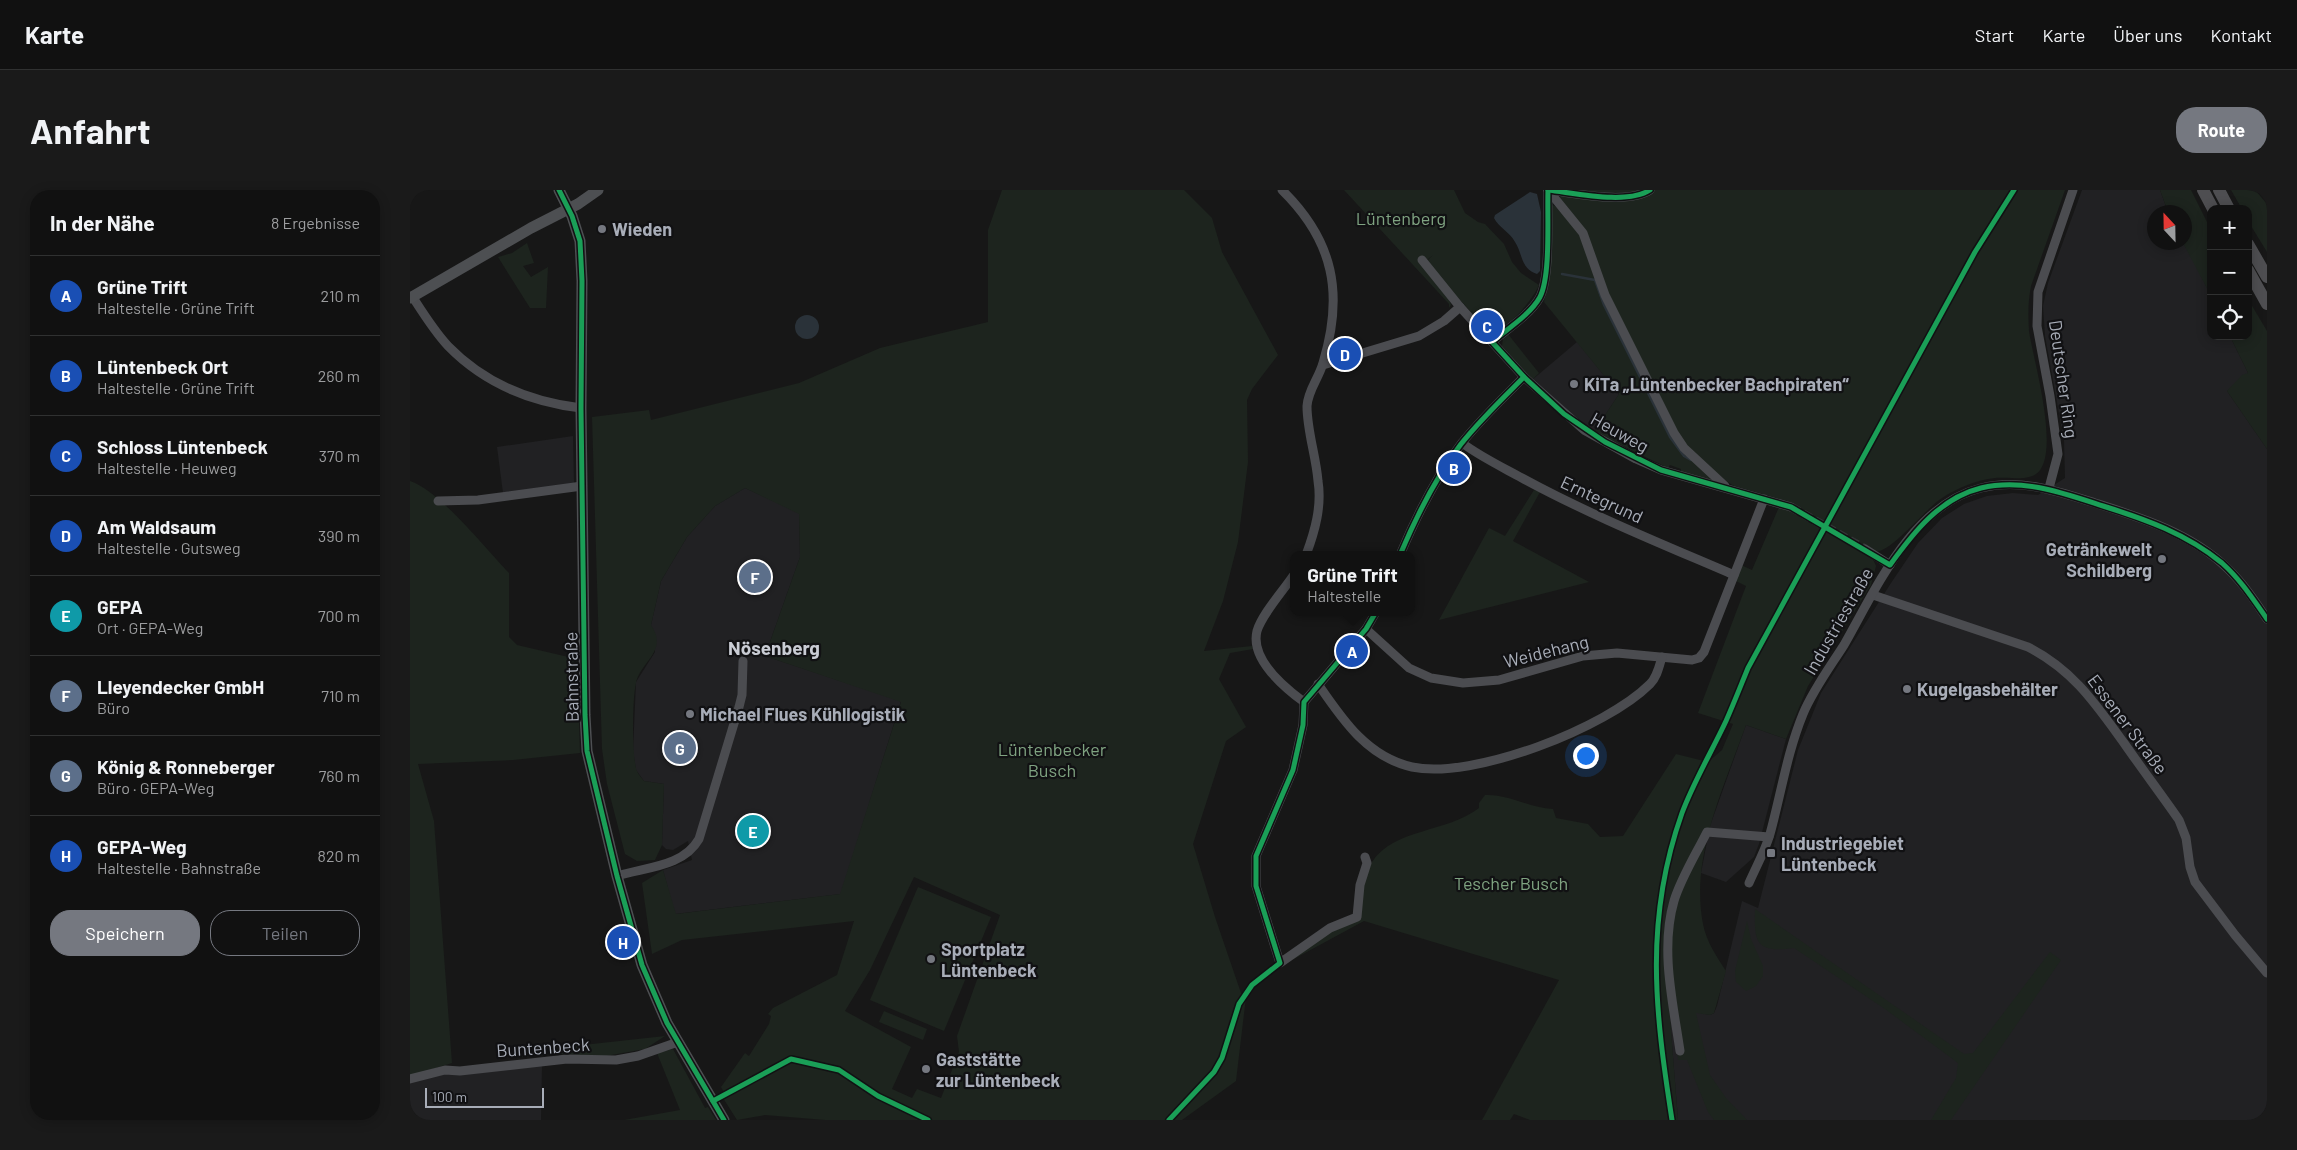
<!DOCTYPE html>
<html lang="de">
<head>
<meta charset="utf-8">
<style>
	:root { --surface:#111; --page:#1a1a1a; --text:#f1f3f6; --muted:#9c9d9f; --line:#303131; --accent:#757880 }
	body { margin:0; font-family:Barlow,sans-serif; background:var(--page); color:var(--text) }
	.controls { position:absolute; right:15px; top:15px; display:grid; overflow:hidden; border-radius:10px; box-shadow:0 2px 12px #0003 }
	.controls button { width:45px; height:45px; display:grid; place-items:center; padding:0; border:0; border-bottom:1px solid var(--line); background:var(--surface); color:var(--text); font:25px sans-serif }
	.compass { position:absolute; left:1737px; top:15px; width:45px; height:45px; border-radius:50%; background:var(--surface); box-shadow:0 2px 12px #0003; rotate:338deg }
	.scale { position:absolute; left:15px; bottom:12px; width:119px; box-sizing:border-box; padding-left:5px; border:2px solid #a8adb8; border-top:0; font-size:14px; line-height:18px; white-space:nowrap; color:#a8adb8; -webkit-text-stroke:4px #111113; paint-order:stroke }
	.you { position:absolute; left:1175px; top:565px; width:18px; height:18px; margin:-12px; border:4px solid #fff; border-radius:50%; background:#1a73e8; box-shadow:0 0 0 8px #1a73e833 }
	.badge { display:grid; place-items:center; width:32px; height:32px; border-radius:50%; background:var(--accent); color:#fff; font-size:16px; font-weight:700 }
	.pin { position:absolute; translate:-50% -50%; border:2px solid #fff; box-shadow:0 1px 5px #0006 }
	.popup { position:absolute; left:880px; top:361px; width:125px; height:65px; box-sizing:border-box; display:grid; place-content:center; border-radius:10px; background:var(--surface); filter:drop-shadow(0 1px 4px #0005); font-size:16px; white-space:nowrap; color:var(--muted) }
	.popup b { font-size:19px; color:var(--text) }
	.popup::after { content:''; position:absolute; left:50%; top:100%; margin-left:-10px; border:10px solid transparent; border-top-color:var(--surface) }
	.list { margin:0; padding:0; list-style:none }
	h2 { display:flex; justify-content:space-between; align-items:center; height:65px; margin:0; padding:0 20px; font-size:21px }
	h2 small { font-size:16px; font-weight:400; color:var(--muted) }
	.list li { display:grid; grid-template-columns:32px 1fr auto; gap:15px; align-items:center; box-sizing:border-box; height:80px; padding:0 20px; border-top:1px solid var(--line) }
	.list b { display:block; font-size:19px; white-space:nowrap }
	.list p { margin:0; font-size:16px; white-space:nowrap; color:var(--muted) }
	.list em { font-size:16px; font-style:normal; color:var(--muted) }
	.actions { display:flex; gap:10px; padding:15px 20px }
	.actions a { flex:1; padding:11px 0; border:1px solid var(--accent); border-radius:20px; text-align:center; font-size:18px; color:var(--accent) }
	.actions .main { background:var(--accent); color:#fff }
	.icon { flex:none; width:28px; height:28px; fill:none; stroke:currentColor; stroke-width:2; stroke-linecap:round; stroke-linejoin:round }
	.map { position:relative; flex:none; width:1857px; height:930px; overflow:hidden; border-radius:20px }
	header { display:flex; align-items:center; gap:30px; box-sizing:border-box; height:70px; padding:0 25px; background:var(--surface); border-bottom:1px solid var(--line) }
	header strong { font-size:24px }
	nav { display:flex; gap:28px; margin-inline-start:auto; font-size:18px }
	.intro { display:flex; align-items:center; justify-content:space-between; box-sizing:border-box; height:120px; padding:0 30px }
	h1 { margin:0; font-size:35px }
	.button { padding:12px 22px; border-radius:20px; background:var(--accent); color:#fff; font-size:18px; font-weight:700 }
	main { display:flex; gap:30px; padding:0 30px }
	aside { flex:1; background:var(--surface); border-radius:20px; box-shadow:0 2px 12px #0003 }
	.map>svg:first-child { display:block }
	.built { fill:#212123 }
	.green { fill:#1d241e; fill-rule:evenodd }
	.water { fill:#2a3239 }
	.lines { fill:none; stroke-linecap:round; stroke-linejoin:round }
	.stream { stroke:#2a3239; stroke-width:2.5 }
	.minor-tunnel { stroke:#343537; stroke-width:9; stroke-dasharray:9 4.5; stroke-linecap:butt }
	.minor { stroke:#4b4c50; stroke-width:9 }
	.major { stroke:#4d4f52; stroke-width:11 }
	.highway { stroke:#4e4e51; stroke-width:12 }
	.cycleway-casing { stroke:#111113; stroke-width:8 }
	.cycleway { stroke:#1a9f57; stroke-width:5 }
	.poi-dot { fill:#757880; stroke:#111113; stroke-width:2 }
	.labels { text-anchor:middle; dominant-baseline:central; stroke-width:4.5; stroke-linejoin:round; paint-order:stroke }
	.park-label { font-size:18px; fill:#7fa381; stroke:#111113 }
	.poi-label { font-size:18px; font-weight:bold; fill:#a8adb8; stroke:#111113; text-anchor:start }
	.street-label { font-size:18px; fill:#a8adb8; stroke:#111113 }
	.neighbourhood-label { font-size:19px; font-weight:bold; fill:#c9ccd4; stroke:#111113 }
</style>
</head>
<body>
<header>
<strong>Karte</strong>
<nav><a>Start</a><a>Karte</a><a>Über uns</a><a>Kontakt</a></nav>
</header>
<div class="intro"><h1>Anfahrt</h1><a class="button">Route</a></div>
<main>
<aside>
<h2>In der Nähe<small>8 Ergebnisse</small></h2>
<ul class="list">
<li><span class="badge" style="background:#1a4fb4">A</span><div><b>Grüne Trift</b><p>Haltestelle · Grüne Trift</p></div><em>210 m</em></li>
<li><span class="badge" style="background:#1a4fb4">B</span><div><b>Lüntenbeck Ort</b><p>Haltestelle · Grüne Trift</p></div><em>260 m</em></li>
<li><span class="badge" style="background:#1a4fb4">C</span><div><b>Schloss Lüntenbeck</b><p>Haltestelle · Heuweg</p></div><em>370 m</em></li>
<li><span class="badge" style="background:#1a4fb4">D</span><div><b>Am Waldsaum</b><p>Haltestelle · Gutsweg</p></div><em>390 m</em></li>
<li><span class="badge" style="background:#0f9aa8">E</span><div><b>GEPA</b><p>Ort · GEPA-Weg</p></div><em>700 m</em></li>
<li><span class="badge" style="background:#5c6f8a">F</span><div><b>Lleyendecker GmbH</b><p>Büro</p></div><em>710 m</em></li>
<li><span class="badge" style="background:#5c6f8a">G</span><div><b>König &amp; Ronneberger</b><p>Büro · GEPA-Weg</p></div><em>760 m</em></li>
<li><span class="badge" style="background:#1a4fb4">H</span><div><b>GEPA-Weg</b><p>Haltestelle · Bahnstraße</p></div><em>820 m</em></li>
</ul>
<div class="actions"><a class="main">Speichern</a><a>Teilen</a></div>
</aside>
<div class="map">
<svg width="1857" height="930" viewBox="0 0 1857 930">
	<rect width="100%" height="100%" fill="#171717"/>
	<g class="built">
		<path d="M1672,0H1750L1758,22H1744V52L1773,53L1782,67L1801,106V146H1820L1838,183L1817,201L1857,259V930H1268L1256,780L1286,822L1300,825L1304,823L1307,816L1332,711L1348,718L1388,560L1411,503L1481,393L1508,353L1532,328L1554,314L1577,306L1603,303L1628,305L1655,288L1654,251L1635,146L1633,116L1638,93Z"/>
		<path d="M1167,152L1209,204L1184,242L1122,190Z"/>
		<path d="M163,246L164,294L93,303L87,257Z"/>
		<path d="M335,298L389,323L390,367L355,466L491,511L431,704L265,724L253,680L282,670L278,651L263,660L256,659L252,655L254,594L234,591L226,580L223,561L226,492L245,462L241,435L251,391L277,347L305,316Z"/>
		<path d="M1336,535L1376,549L1349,654L1344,667L1316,692L1291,683L1300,636Z"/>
		<path d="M132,875L131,930H0V892L34,882Z"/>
	</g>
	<g class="green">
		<path d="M592,0H774L802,28L812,62L868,165L842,199L837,210L838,272L828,352L813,411L794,461L842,456L843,459L820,463L809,489L836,537L816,551L783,654L805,727L831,803L836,807L826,891L772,930H415L355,925L327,930L313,908L316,906L311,897L335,863L339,866L359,834L361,826L358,824L363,818L427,785L444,731L272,750L242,764L232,693L253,680L266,724L430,704L491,512L355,466L390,367L389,324L335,298L305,316L277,347L251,391L241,435C259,461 230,472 226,493C222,511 222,561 226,578C227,583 231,587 234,591L254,594L252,655L245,670L227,671L215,664L197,594L192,559L182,227L239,220L241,230L389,193L470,158L578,132V40ZM504,687L590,725L547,846L549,862L531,908L507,899L502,908L482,899L501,857L435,821L460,780Z"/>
		<path d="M934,0H1044L1055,23L1068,32L1075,34L1094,54L1102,72L1111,83L1129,95C1124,108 1095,144 1080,142L1015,73L1023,65L1011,75L1039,109L1041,115L1039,118V114Z"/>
		<path d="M1158,0H1655L1621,96C1618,111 1618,125 1619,141C1623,169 1652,266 1626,284C1616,291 1596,287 1585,288C1567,290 1547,298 1532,308C1515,319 1482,362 1465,362L1462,367L1466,376L1461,395L1398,496L1376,549L1336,535C1314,597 1280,667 1293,734C1296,751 1307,767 1316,781L1304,823L1300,825L1286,823L1300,885L1316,908L1337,930H1304L1298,922L1277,870H1268L1265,833L1257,789L1268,930H1120L1104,924L1100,930H1072L1149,790L954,731L882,770L922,739L941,734C947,714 951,690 962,672C984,638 1037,643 1069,618V613L1075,605C1099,604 1119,618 1143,619L1146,628L1178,634L1190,647L1213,646L1266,564L1298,572L1312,560L1323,534L1288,523L1336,396L1324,390L1331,375L1342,380L1369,317L1379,321L1383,314L1377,311L1324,296L1316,291L1290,271L1268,246L1198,104L1177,43L1148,9Z"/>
		<path d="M1750,0H1781L1801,40V106L1773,53L1774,22H1758Z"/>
		<path d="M1821,0H1845L1857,14V62L1838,31V19H1832Z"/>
		<path d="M1142,15L1145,16L1170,44L1256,234L1301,287L1299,290L1270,283L1271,279L1260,275L1258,278L1184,242L1209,204L1134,112L1138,95Z"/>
		<path d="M117,53L124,73L113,76L121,87L138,77L136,118H120L88,67L102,63Z"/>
		<path d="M1838,109L1857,141V259L1817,201L1832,185L1838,183L1820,146H1838Z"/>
		<path d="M1098,144L1129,183L1122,190L1092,156L1093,148Z"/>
		<path d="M0,291C30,301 75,358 99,383V447L107,455L167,469L170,563L103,570L8,574L24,631L42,873L0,886Z"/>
		<path d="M1124,300L1130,302L1103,351L1179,392L1029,430L1079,338L1095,346Z"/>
		<path d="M508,697L581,727L534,841L460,810Z"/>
		<path d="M1345,719L1554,864L1563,863L1640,762L1651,770L1541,930H1521L1546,888L1548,873L1475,819L1384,758C1346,763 1344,753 1345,719Z"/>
		<path d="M1337,731L1341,749L1353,776V786L1346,796L1336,801L1326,792L1325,781Z"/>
		<path d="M474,821L517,839L513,850L469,832Z"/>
		<path d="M255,846L235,859L196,866L149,864L101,868L100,863Z"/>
		<path d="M263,859L295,918L298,917L306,930H214L270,920L247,863Z"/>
	</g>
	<g class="water">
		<path d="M1120,2L1127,4L1131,22L1130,81L1127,84C1110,78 1113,64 1105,52C1100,42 1089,38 1084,28L1085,25Z"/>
		<circle cx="397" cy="137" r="12"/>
	</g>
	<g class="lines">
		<path class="stream" d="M1152,84L1185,90L1194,115L1260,247L1274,266L1281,270"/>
		<path class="minor-tunnel" d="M1381,317L1455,359"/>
		<g class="minor">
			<path d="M872,0C924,51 934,104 913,173C909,188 898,200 897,216C897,241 906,266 908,291C912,316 905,341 896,365"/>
			<path d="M1138,0L1173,43L1195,105L1264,243L1274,258L1315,296"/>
			<path d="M1138,0C1165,3 1217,15 1240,0"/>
			<path d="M1012,70L1050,117L1114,187L1174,240L1226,269L1251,280L1381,317"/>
			<path d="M2,106C13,123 24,141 38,156C74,193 121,212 171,218"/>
			<path d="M1082,152C1097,139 1120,125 1130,107C1141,85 1137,26 1138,0"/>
			<path d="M913,175L1009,146L1034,131L1050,117"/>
			<path d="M1052,253C1071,267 1092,277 1112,288C1180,325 1252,354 1324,385"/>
			<path d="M1639,298L1648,264L1640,206L1627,136L1628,102L1663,0"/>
			<path d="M28,311L68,310L172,296"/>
			<path d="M1455,359L1480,375"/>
			<path d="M990,365C1006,327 1026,287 1051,254C1070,230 1092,209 1114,187"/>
			<path d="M883,386C873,401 852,424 847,441C840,469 875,498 894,512"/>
			<path d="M1463,405L1618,457C1663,480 1685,513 1714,553C1732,579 1751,604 1769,630L1776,648L1780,677L1785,692L1825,745L1857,783"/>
			<path d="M956,439L999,478L1021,488L1053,493L1089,490L1173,466L1207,463L1282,470L1289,468L1294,462L1354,309"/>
			<path d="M908,494C932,529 957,567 1002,577C1063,590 1196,538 1240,494C1247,487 1249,477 1252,467"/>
			<path d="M955,667L957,673L950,695L947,727L920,738L870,773L846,696V666L883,580L893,535L894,512L956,439L966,422"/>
			<path d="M207,686C236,677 273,677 289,649L329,517L332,505L333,471"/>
			<path d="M1339,693C1346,677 1355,661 1360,644C1371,604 1377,563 1393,524C1403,500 1420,477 1434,455C1466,399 1502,315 1571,298C1610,288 1647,301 1685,313C1732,328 1781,343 1817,378C1833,393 1845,411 1857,429"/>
			<path d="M1270,861C1263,813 1250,759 1264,711C1271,688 1286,664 1297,642L1359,647"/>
			<path d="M0,889L35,880L50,881L157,869L206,870L228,866L268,852"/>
		</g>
		<g class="major">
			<path d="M149,0L162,26L170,51L172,91L171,218L175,525L177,561L207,686L232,775L257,833L314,930"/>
			<path d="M0,108L121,38L168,14L188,0"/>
		</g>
		<g class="highway">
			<path d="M1793,0L1803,19"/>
			<path d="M1809,0L1819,19"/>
			<path d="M1838,54L1857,87"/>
			<path d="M1838,80L1857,114"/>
		</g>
		<defs>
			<g id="cycleway">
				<path d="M149,0L162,26L170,51L172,91L171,218L175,525L177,561L207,686L232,775L257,833L314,930"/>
				<path d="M1138,0C1137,26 1141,85 1130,107C1120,125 1097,139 1082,152L1114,187L1154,224L1195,252L1251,280L1381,317L1480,375C1503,343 1530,308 1571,298C1613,288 1653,303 1693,316C1735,329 1777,344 1812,373C1830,389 1843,409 1857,429"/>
				<path d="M1138,0C1165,3 1217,15 1240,0"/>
				<path d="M990,365C1006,327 1026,287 1051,254C1070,230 1092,209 1114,187"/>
				<path d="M303,911L381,869L429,880L468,906L518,930"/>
				<path d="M759,930L804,882L812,868L829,814L842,795L870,773L846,696V666L883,580L893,535L894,512L956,439L966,422"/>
				<path d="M1262,930C1245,821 1234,730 1272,623C1284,591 1302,561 1316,531C1324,513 1331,495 1338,478L1565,62L1604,0"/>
			</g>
		</defs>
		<use href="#cycleway" class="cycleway-casing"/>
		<use href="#cycleway" class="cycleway"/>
	</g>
	<g class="poi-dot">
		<circle cx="192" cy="39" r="5"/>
		<circle cx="1164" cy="194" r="5"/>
		<circle cx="1752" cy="369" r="5"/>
		<circle cx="1497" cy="499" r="5"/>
		<circle cx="280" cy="524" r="5"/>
		<rect x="1356" y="658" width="10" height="10" rx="2.5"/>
		<circle cx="521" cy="769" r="5"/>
		<circle cx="516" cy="879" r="5"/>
	</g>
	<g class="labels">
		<g class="park-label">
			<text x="991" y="28">Lüntenberg</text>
			<text x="642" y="559">Lüntenbecker<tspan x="642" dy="21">Busch</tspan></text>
			<text x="1101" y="693">Tescher Busch</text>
		</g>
		<g class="poi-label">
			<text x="202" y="39">Wieden</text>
			<text x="1174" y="194">KiTa „Lüntenbecker Bachpiraten“</text>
			<text x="1742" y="359" text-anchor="end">Getränkewelt<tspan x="1742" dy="21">Schildberg</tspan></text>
			<text x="1507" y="499">Kugelgasbehälter</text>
			<text x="290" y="524">Michael Flues Kühllogistik</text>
			<text x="1371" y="653">Industriegebiet<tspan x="1371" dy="21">Lüntenbeck</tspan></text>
			<text x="531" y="759">Sportplatz<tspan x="531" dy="21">Lüntenbeck</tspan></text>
			<text x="526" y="869">Gaststätte<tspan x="526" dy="21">zur Lüntenbeck</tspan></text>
		</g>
		<g class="street-label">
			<text transform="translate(1654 189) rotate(82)">Deutscher Ring</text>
			<text transform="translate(1210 242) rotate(29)">Heuweg</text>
			<text transform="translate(1192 309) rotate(25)">Erntegrund</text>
			<text transform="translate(1428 431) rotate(-60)">Industriestraße</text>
			<text transform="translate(1136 461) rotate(-14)">Weidehang</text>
			<text transform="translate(161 487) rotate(-91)">Bahnstraße</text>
			<text transform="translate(1718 534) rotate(53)">Essener Straße</text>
			<text transform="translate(133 857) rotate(-4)">Buntenbeck</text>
		</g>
		<g class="neighbourhood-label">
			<text x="364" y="457">Nösenberg</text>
		</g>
	</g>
</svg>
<div class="controls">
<button>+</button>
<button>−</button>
<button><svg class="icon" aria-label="locate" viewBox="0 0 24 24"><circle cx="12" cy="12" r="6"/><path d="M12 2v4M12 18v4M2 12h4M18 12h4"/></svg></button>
</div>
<svg class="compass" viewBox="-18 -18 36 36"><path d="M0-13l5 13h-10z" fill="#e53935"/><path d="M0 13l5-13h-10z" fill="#9c9d9f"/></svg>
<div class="scale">100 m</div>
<div class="you"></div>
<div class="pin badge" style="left:942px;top:461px;background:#1a4fb4">A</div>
<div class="popup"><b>Grüne Trift</b>Haltestelle</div>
<div class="pin badge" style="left:1044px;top:278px;background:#1a4fb4">B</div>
<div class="pin badge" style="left:1077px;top:136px;background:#1a4fb4">C</div>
<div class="pin badge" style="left:935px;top:164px;background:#1a4fb4">D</div>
<div class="pin badge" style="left:343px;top:641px;background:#0f9aa8">E</div>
<div class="pin badge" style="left:345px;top:387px;background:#5c6f8a">F</div>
<div class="pin badge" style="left:270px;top:558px;background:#5c6f8a">G</div>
<div class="pin badge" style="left:213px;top:752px;background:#1a4fb4">H</div>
</div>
</main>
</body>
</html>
